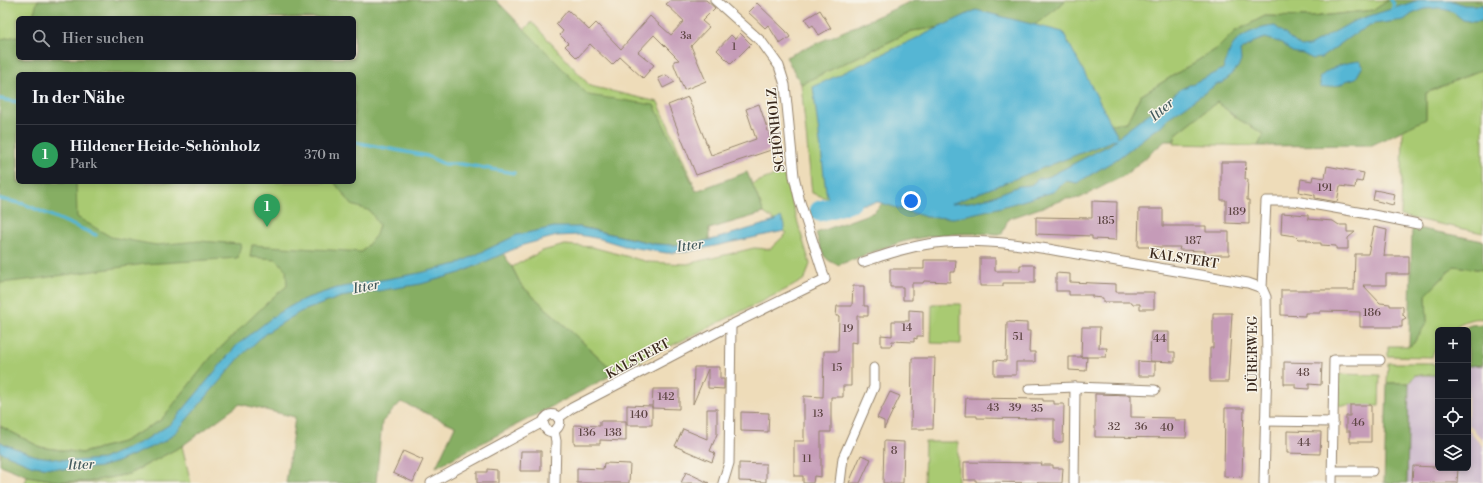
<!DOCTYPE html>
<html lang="de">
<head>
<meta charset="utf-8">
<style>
	:root { --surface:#171b24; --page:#242831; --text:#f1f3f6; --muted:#9ea1a6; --line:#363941; --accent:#1a73e8 }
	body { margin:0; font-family:"Libre Bodoni",serif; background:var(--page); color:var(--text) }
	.controls { position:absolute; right:12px; bottom:12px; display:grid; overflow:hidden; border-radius:6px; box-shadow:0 2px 6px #0003 }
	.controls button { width:36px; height:36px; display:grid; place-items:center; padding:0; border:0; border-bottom:1px solid var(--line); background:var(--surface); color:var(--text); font:20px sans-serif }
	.you { position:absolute; left:911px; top:201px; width:14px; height:14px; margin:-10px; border:3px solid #fff; border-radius:50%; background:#1a73e8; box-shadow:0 0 0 6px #1a73e833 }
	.badge { display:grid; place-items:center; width:26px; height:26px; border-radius:50%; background:var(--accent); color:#fff; font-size:13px; font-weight:700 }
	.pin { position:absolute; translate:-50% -33px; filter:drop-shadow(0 1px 2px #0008) }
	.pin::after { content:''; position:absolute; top:21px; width:14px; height:12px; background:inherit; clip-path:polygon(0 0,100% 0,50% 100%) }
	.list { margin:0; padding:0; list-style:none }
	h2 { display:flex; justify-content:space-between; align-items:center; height:52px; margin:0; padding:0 16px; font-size:17px }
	h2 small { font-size:13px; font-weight:400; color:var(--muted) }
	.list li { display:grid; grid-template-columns:26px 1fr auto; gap:12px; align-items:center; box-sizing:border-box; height:60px; padding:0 16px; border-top:1px solid var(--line) }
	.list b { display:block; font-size:15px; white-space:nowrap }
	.list p { margin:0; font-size:13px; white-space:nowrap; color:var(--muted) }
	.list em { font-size:13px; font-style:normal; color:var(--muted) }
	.icon { flex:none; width:22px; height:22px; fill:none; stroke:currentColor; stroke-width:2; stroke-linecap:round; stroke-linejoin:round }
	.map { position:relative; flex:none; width:1483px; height:483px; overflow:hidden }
	.search { position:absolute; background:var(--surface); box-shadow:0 2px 6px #0003; left:16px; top:16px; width:340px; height:44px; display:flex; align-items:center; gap:10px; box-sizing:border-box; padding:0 14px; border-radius:6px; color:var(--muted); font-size:15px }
	.panel { position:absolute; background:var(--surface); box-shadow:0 2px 6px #0003; left:16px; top:72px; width:340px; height:112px; border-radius:6px }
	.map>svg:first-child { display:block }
	.industrial { fill:#cfbdce }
	.green { fill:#a9ca72; stroke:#727a48; fill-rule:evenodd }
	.forest { fill:#86ae64; stroke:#606c41 }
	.water { fill:#55b6d4; stroke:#487079; fill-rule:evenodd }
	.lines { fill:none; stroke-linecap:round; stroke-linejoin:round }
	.stream { stroke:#55b6d4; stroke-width:3.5 }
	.river { stroke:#55b6d4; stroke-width:21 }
	.building { fill:#c59bb8 }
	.street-casing { stroke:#94836c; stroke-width:11 }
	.street { stroke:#fff; stroke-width:9 }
	.labels { text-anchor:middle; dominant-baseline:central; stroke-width:3; stroke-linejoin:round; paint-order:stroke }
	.number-label { font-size:11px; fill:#5e4644 }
	.street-label { font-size:13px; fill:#3b2a1e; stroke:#f7f3e8 }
	.water-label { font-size:14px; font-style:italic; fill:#445b5e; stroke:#f7f3e8 }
</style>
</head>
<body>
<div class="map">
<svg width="1483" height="483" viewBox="0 0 1483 483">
	<rect width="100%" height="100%" fill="#f7f3e8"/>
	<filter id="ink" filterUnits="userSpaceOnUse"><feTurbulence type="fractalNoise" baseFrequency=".025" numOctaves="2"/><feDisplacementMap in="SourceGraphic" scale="8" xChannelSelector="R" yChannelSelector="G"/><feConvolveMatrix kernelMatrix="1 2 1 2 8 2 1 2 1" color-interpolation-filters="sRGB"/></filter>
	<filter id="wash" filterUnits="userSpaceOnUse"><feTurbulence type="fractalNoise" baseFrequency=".012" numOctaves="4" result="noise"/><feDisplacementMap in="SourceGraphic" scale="16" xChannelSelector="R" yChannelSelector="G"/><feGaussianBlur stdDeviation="0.9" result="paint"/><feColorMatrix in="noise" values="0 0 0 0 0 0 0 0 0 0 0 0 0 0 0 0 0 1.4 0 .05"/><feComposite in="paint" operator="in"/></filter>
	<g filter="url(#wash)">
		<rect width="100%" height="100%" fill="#eedcb9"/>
		<g class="industrial">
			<path d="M1483,365V440L1468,424V366Z"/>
			<path d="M1415,375H1438V468H1468V430L1483,447V483H1407L1409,383Z"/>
		</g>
		<g class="green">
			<path d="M0,0H490L523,31L532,22L590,86L658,102L693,182L586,179L540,225L122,442L82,453L40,447L0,426ZM18,18H354V58H18ZM18,74H354V182H18Z"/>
			<path d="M1066,0H1388L1374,10L1311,17L1265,16L1234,32L1218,48L1140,96L1127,122L937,146L829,204L826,198L812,193L801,84L912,31L1055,10Z"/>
			<path d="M1483,69V233L1401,216L1403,130L1426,119V93Z"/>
			<path d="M1217,102L1238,119L1264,134L1258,146L1174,144L1176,134Z"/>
			<path d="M783,172L810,264L805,279L791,287L616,373L521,285L512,267L542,251L565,245L592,247L648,262L687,264L754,248L770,249L787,233L784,231V225L781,218L775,221L764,213L752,184Z"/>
			<path d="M1454,266L1483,270V319C1472,317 1459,323 1451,330H1438V343L1432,357L1388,356V346H1409L1413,344L1427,322L1426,295Z"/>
			<path d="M932,304H961V344L931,343Z"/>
			<path d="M1388,363H1432L1438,367V375H1415L1409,383H1387Z"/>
			<path d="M1334,374L1380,375L1379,406L1334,405Z"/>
			<path d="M925,442H958V483H924Z"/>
			<path d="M182,446L191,483H25L27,476L56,481L88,482L129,474Z"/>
		</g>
		<g class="forest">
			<path d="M38,0H496L588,95L654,105L696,191L747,172L764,213L709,229V240L690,244L673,245L655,244L580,227L497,244L512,267L521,285L616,373L436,467L455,426L401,402L382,422L376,483H286L295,417L240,404L182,446L129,474L88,482L56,481L27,476L0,465V426L40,447L82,453L122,442L161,420L212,356L272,298L287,286L286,270L276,259L250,257L252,245L362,252L376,235L379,225L370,211L352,205L334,182H354V74H18V182H76L77,217L111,237L156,245L199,241L241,244L238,258L145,264L35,279L0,283V39L18,36V58H354V18H32Z"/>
			<path d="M914,0H1066L1055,10L1000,50L970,23L912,31L801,84L786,57Z"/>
			<path d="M1388,0H1483V69L1426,93V119L1372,145L1258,146L1264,134L1238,119L1217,102L1176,134L1174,141H1165L1125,175L1080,198L1066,199L1008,219L1002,234C968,233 934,233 902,242C880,248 859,258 838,265C820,258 822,251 816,233L874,212L937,146L1127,122L1140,96L1218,48L1234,32L1265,16L1311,17L1374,10Z"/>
			<path d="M1412,227L1483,241V270L1454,266L1426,295L1427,322L1413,344L1409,346Z"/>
			<path d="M1483,324V365L1468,366V330H1458L1471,325Z"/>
			<path d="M1387,383H1409L1407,483H1384Z"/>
		</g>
		<g class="water">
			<path d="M1419,0H1450L1464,5H1483V21L1473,22L1463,20L1453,12L1439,8L1425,9L1412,14L1404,20L1374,24L1354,34L1321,58L1313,59L1303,54L1292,52L1282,43L1265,38L1254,42L1240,51L1241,60L1238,67L1223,83L1217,84L1203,94L1168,118L1161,126L1153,131L1117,159L1077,183L1066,181L1053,192L998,208L954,218L926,217L878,202L845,207L830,211L826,214L823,206L829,204L826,191L813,87L976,10L1063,32L1118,137L1181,89L1223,69C1226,62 1228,52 1233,45C1242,33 1261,27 1275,26L1301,47L1309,46L1354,21ZM1117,139L1111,144L1050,176L1038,179L1031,185L1019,186L991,197L970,202L951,204Z"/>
			<path d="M1360,61L1363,66L1356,78L1346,81L1340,85L1321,88L1319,78C1330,67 1346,62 1360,61Z"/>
			<path d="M781,217L784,225V231L687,252L667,253L624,246L601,239L579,235L557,236L523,245L460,273L421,284L341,297L300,312L266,333L242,355L177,431L165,441L117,462L101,467L71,470L33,466L0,452V441L4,444L36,456L74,461L103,459L145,440L172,423L237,345L278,313L304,299L337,288L420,273L457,264L517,235L554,227H580L655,244L673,245L690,244L715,239L775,221Z"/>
		</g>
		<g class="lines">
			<g class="stream">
				<path d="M1390,0L1394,4L1392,10"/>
				<path d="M0,99L18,102"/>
				<path d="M354,142L427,156L444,164H461L514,173"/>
				<path d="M0,199L24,204L96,235"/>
			</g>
			<path class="river" d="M820,211L851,202"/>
		</g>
		<g id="blocks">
			<g class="building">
				<path d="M671,0H706L715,8L702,21L709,27L691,46L706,81L684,90L674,65V61L679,60L654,35L638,52L654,65L643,78L620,57L612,65L590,44L577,58L565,46L568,43L560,35L563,31L556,24L568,10L589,30L596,23L621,49L650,16L671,35L684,21L666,4Z"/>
				<path d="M757,3L786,31L790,37L780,44L768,25L765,28L748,12Z"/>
				<path d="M820,10L831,28L819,35L813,25L810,27L805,19Z"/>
				<path d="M740,33L751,44L731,64L717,50L731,35L735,39Z"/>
				<path d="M666,75L675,82L663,88L658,78Z"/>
				<path d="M688,97L711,155L756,139L746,109L759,104L774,149L696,175L668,105Z"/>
				<path d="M1221,162H1246L1245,179H1248L1247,200H1249V224L1226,223V200H1221Z"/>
				<path d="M1327,166L1364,173L1362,182L1356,181L1355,188L1340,186L1337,202L1315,198V195L1299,192L1301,179L1312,181L1313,176L1325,178Z"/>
				<path d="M1375,190L1395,194L1393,205L1373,200Z"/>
				<path d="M1092,201L1117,202L1116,240L1092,239V236L1036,234V217L1092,218Z"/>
				<path d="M1139,209H1163V226H1206V232H1229V255H1205V251L1179,250L1180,247H1138Z"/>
				<path d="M1282,213L1308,215V219L1333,221L1339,225H1347V232H1355L1348,238V249H1336V246L1321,245V243H1313L1311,241H1307V239H1298L1295,236L1281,234Z"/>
				<path d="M1374,227L1387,230L1384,256H1409V274H1386V285H1363L1380,303L1390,304V306H1403V315L1406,318L1402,320V327H1360V312L1320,311V313H1305V316L1281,315V290H1354L1355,254H1368Z"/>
				<path d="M980,258H995V271H1020V265H1035V283H1003V286H980Z"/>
				<path d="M924,260H956L955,272H950V282L924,281L923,283H912V300H903V287H890V269H924Z"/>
				<path d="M1056,273L1070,274V282L1116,284V292H1154V309H1140V304H1132V302H1103V298L1092,297V295H1069V291H1056Z"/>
				<path d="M853,286H864V306H868V316H857V343L851,342V386H843V397H831V432H821V477L814,476L813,483H803V476H794V441H804V396L823,397L824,351H838L839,316H836L837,306H852Z"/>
				<path d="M909,310L923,311V336H917V339L914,338V342L892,341L891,346H881V335L892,336V321H909Z"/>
				<path d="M1213,313H1232L1228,382H1210V348H1213Z"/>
				<path d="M1007,322L1027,323V331H1030L1029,352H1035V362H1016V375H994V360L1006,361Z"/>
				<path d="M1082,327H1100L1099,348H1107L1106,357H1081Z"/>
				<path d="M1151,332H1169V352H1175V362L1150,361Z"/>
				<path d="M1069,357H1087L1086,371L1069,370Z"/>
				<path d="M912,358H935L933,429H911Z"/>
				<path d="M1138,361L1155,362V376H1138Z"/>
				<path d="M1284,362L1322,363L1321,385L1309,384V389L1295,388V384H1284Z"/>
				<path d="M694,367H720V379H724V389L708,388V369L693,404Z"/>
				<path d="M653,389H679V409L652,408Z"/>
				<path d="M890,392L900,396L884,429V421L877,418Z"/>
				<path d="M1095,394L1131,395V417L1175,418V420H1187L1186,438L1095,437Z"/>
				<path d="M966,398L1043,399V401H1054V404H1064L1063,442H1054V419L977,418V416H965Z"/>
				<path d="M627,405L652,406V425H627Z"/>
				<path d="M1350,405H1371V442H1350V431H1346V416H1350Z"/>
				<path d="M1225,408H1244L1242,477L1224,476Z"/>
				<path d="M707,409H717V434L710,451L715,453L712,462L675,446L683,429L707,439Z"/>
				<path d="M741,412L769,413L768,432L741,431Z"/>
				<path d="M600,421H626V441L600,440V444H574V425L600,426Z"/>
				<path d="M1287,431L1321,432L1320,454L1287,453Z"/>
				<path d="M884,441L904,442L903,483H883Z"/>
				<path d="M403,451L423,460L413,482L393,473Z"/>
				<path d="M521,451H541V471H520Z"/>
				<path d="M861,455L871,459L860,483H849Z"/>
				<path d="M964,462L1042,463L1041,465H1053V468H1063L1062,483L976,482V480H964Z"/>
				<path d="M604,463L630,464L629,483H577V468L603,469Z"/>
				<path d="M739,463L766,464V482L739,481Z"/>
				<path d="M1413,466L1458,468L1457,483H1412Z"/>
				<path d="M487,469L497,470V483H477V472H487Z"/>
				<path d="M686,472L709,483H681Z"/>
			</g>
		</g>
	</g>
	<g filter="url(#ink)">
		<use href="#blocks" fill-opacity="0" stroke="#94836c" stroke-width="1"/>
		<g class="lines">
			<defs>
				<g id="street">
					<path d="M863,262C890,253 917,244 945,242C999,238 1052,250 1105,259C1152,267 1200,275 1248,283L1262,288"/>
					<path d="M1029,389L1075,387L1155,390"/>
					<path d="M558,418L572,408L731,325L825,279L800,202L794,176L785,85L779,66L761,41L715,0"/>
					<path d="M1265,421L1333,422"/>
					<path d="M554,431L556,441L555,483"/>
					<path d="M1332,471H1372"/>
					<path d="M431,483L543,422C545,417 549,413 555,415C569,422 548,444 543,422"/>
					<path d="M723,483L729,463L731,325"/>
					<path d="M840,483L843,458L874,387V368"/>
					<path d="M1074,483L1075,387"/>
					<path d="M1264,483L1267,360L1266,297L1262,288L1266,201H1295L1363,213L1418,224"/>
					<path d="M1332,483L1334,360H1380"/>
				</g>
			</defs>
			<use href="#street" class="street-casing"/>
			<use href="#street" class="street"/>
		</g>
	</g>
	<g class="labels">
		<g class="number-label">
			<text x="686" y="36">3a</text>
			<text x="734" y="47">1</text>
			<text x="1325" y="188">191</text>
			<text x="1237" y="212">189</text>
			<text x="1106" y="221">185</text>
			<text x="1193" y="241">187</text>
			<text x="1372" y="313">186</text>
			<text x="907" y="328">14</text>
			<text x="848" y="329">19</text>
			<text x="1018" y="337">51</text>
			<text x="1160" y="339">44</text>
			<text x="837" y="368">15</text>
			<text x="1303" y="373">48</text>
			<text x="666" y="397">142</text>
			<text x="993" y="408">43</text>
			<text x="1015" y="408">39</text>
			<text x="1037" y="409">35</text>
			<text x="818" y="414">13</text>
			<text x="639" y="415">140</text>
			<text x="1358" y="423">46</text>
			<text x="1114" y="427">32</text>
			<text x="1141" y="427">36</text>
			<text x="1167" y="428">40</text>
			<text x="587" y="433">136</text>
			<text x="613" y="433">138</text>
			<text x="1304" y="443">44</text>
			<text x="894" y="451">8</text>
			<text x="807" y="459">11</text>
		</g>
		<g class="street-label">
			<text transform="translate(776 130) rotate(-96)">SCHÖNHOLZ</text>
			<text transform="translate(1184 259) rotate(9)">KALSTERT</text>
			<text transform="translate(1253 354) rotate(-90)">DÜRERWEG</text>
			<text transform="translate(638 359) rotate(-28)">KALSTERT</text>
		</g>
		<g class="water-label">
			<text transform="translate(1162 110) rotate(-41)">Itter</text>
			<text transform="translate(690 246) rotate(-8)">Itter</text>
			<text transform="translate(366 287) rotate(-11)">Itter</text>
			<text transform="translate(81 465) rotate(-2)">Itter</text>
		</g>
	</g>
</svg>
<div class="controls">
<button>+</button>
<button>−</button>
<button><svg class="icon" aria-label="locate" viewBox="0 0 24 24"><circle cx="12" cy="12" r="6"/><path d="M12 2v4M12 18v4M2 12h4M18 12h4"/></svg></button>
<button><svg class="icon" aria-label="layers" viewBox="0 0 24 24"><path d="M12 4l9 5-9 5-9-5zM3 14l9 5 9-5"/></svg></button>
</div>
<div class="you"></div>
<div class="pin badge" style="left:267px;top:227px;background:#2e9e5b">1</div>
<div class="search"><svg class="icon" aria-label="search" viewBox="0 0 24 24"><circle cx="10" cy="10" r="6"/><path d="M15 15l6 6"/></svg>Hier suchen</div>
<section class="panel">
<h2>In der Nähe<small></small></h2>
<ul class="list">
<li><span class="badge" style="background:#2e9e5b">1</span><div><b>Hildener Heide-Schönholz</b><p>Park</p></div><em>370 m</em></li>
</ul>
</section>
</div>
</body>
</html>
